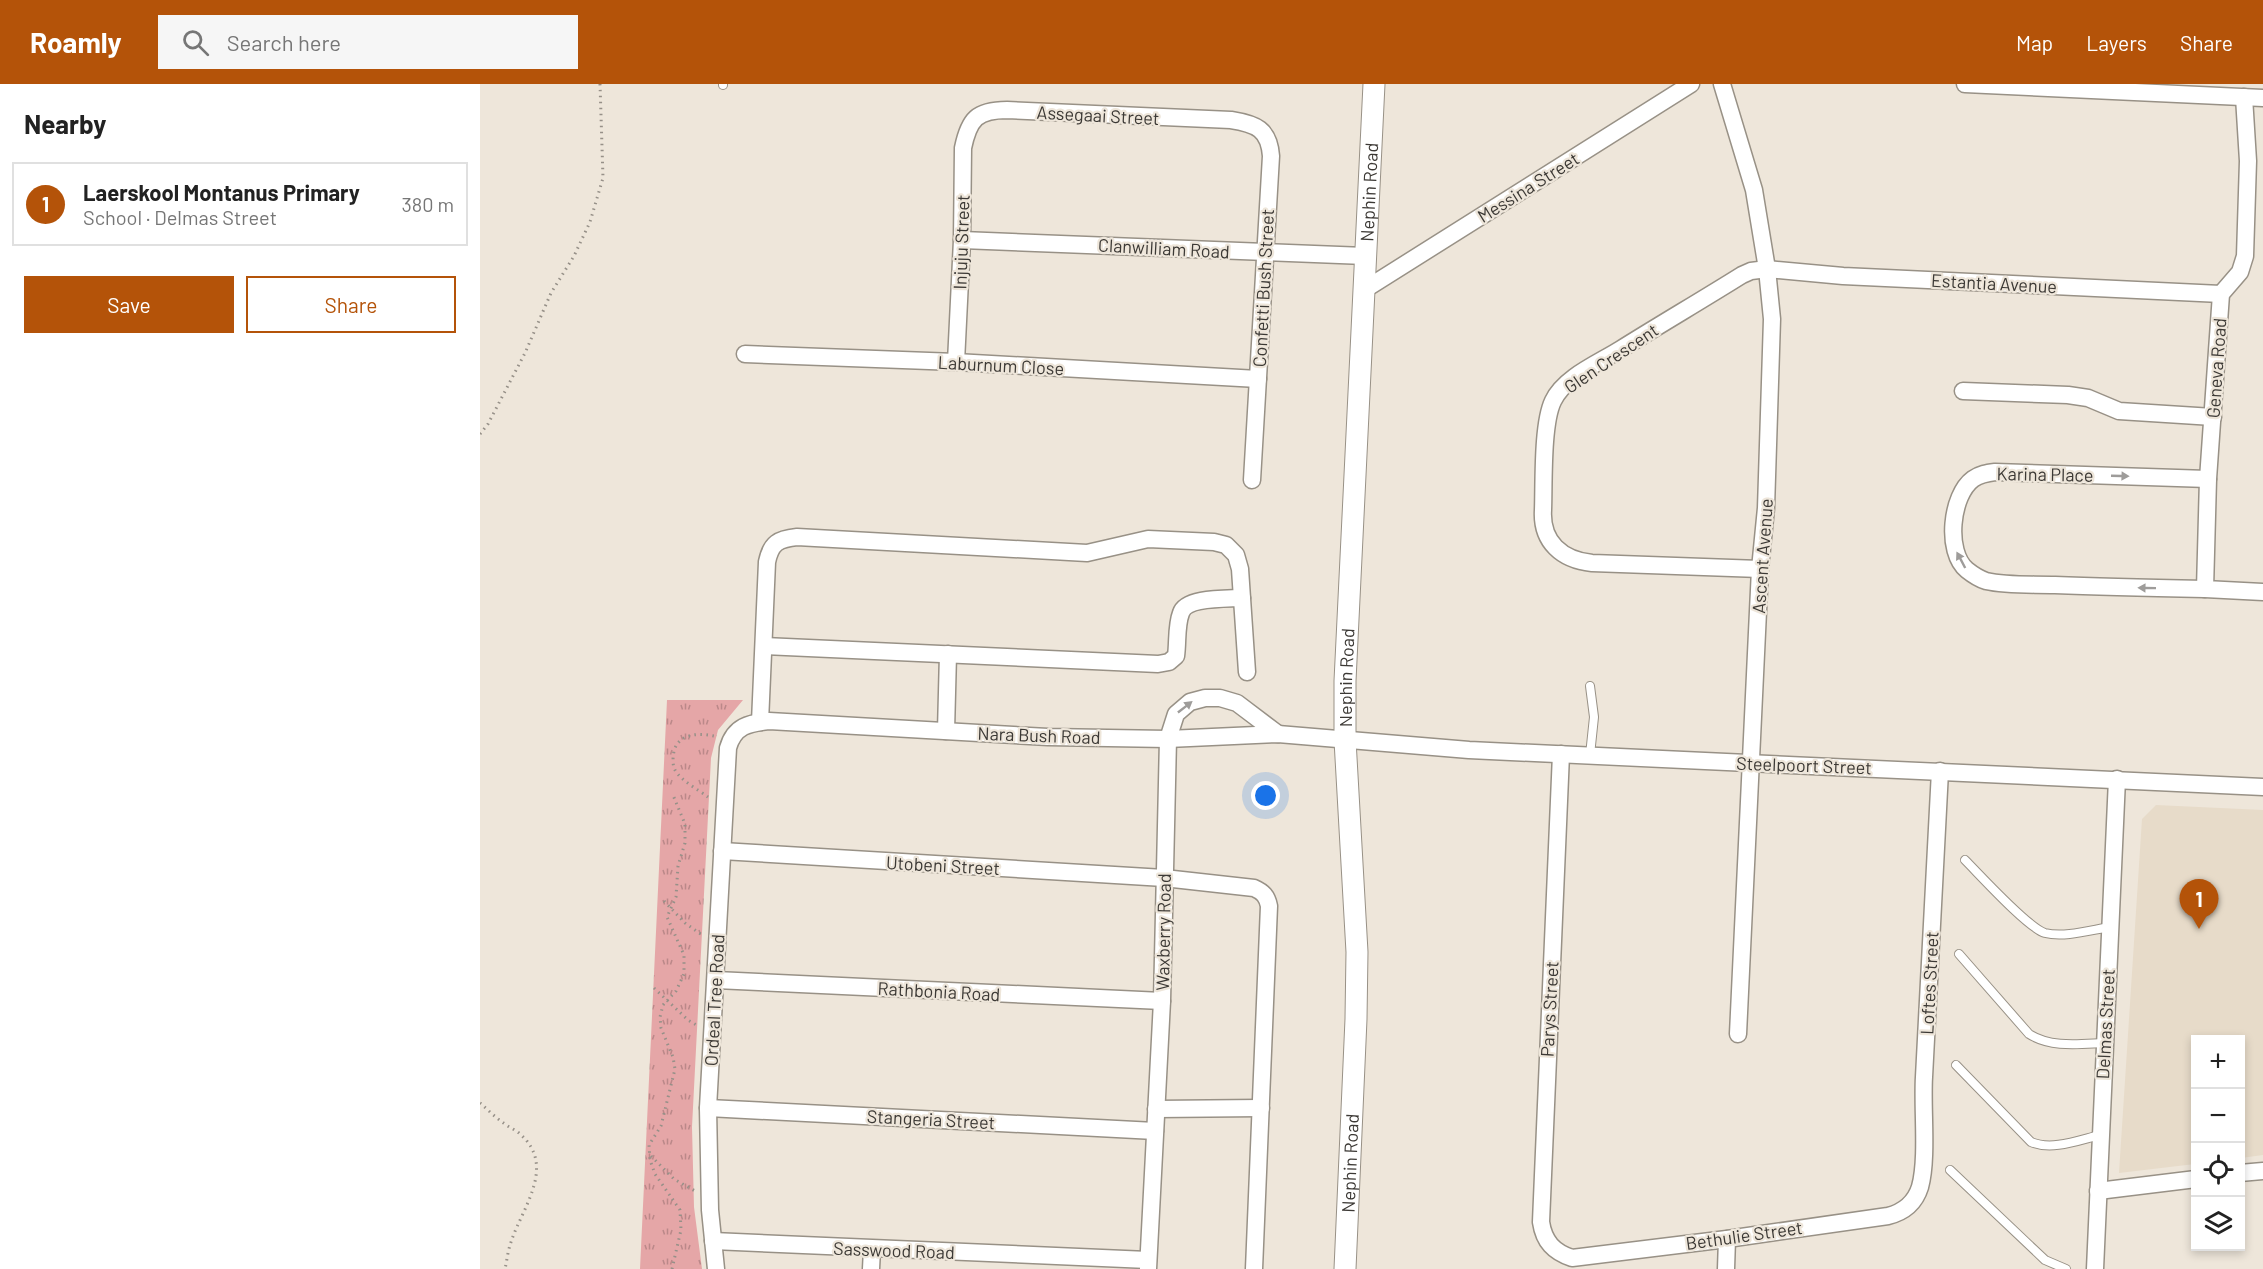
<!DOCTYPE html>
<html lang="en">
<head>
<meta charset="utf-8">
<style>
	:root { --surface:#fff; --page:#f6f6f6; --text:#222; --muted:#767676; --line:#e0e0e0; --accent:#b45309 }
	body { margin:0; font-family:Barlow,sans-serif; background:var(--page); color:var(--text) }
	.controls { position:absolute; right:18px; bottom:18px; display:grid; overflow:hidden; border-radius:0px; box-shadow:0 3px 9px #0003 }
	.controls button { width:54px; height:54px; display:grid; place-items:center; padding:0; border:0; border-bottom:2px solid var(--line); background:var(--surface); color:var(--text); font:30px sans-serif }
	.you { position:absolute; left:786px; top:712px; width:21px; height:21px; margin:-15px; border:4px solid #fff; border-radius:50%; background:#1a73e8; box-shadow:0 0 0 9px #1a73e833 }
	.badge { display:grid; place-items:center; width:39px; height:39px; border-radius:50%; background:var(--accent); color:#fff; font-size:20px; font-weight:700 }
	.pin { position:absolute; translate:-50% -50px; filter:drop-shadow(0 2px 3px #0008) }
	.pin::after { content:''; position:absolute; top:32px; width:21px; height:18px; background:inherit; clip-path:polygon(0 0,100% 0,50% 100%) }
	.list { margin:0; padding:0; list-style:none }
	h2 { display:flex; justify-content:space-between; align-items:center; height:78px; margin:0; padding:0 24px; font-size:26px }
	h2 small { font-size:20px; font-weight:400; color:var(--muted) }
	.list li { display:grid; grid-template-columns:39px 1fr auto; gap:18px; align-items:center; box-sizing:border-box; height:84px; margin:0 12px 12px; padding:0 12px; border:2px solid var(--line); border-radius:0px }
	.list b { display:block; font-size:22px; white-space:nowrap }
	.list p { margin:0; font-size:20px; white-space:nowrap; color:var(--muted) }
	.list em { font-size:20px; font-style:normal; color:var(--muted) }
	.actions { display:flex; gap:12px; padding:18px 24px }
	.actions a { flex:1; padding:14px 0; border:2px solid var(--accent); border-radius:0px; text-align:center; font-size:21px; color:var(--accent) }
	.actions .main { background:var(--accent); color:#fff }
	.icon { flex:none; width:33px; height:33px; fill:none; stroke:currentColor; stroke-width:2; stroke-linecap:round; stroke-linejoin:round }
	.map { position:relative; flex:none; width:1783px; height:1185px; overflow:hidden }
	header { display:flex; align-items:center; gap:36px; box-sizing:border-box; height:84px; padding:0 30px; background:var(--accent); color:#fff }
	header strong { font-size:28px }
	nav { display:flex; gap:33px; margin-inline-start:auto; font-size:21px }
	.search { width:420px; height:54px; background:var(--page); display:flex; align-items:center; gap:15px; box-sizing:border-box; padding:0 21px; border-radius:0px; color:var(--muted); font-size:22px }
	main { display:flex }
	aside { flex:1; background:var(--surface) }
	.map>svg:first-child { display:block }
	.built { fill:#e7dbc9 }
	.grass { fill:url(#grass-tufts) }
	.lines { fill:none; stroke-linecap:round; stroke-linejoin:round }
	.service-casing { stroke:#989186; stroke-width:10 }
	.minor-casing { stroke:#989186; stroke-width:19 }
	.tertiary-casing { stroke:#989186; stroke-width:23 }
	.path { stroke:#969088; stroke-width:3; stroke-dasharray:1.5 4.5; stroke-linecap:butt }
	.service { stroke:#fff; stroke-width:8 }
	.minor { stroke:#fff; stroke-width:16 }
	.tertiary { stroke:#fff; stroke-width:21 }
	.oneway { fill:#9e9c9a }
	.labels { text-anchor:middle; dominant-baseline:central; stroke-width:4.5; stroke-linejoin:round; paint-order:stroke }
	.street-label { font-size:18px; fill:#3c3935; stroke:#eee6da }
</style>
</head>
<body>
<header>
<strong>Roamly</strong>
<div class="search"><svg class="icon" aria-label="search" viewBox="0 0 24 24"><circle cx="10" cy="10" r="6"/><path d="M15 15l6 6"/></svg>Search here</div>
<nav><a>Map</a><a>Layers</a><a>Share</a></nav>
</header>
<main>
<aside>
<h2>Nearby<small></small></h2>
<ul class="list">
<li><span class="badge">1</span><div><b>Laerskool Montanus Primary</b><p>School · Delmas Street</p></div><em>380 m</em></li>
</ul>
<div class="actions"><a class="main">Save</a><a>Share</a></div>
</aside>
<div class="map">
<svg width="1783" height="1185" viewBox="0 0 1783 1185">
	<defs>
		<pattern id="grass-tufts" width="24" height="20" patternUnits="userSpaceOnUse" patternTransform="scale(1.5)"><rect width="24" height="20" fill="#e5a6a7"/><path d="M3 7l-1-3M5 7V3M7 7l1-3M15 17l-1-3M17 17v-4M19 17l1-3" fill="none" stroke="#bb8889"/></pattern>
	</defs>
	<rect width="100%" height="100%" fill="#eee6da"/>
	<path class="built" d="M1676,721L1783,726V1071L1761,1074L1760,956H1716L1715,1080L1639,1089L1662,735Z"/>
	<path class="grass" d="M187,616H263L238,646L231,674L212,1043L214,1123L222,1185H160Z"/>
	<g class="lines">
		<defs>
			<g id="service">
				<path d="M243,1V0"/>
				<path d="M1110,602L1114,633L1110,671"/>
				<path d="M1485,776C1500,791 1548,844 1565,849C1584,854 1611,846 1630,843"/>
				<path d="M1479,870L1549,950C1571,964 1599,960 1624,959"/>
				<path d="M1476,981L1551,1058C1572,1067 1599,1056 1620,1051"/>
				<path d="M1470,1086L1565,1176L1586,1185"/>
			</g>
			<g id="minor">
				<path d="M1242,0L1274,106L1287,185L1292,235L1286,424L1280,485L1258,950"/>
				<path d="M1485,0L1783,14"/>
				<path d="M1764,13L1768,77L1765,172L1760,188L1741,210L1728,395L1725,505L1783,508"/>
				<path d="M482,156L885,172"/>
				<path d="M884,206L1211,0"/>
				<path d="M265,270L476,278L778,295"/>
				<path d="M476,278L482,156L483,64C489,35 497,26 527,26L751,36C776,40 789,45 791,72L772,396"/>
				<path d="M1483,307L1588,311L1608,314L1639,327L1733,333"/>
				<path d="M1280,485L1112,479C1082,476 1061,458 1063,426C1064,399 1062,340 1073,317C1084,293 1119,279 1141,265C1181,240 1222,216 1262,191L1271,187L1287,185L1363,192L1741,210"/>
				<path d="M1725,505C1675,504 1625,503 1575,501C1553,500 1528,502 1506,497C1500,495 1492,490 1487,486C1465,468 1471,411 1493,395C1500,390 1507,389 1515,388L1728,395"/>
				<path d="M284,562L678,580L689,578L696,572C698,558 696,542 701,529C706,513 746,515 762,514"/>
				<path d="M280,638L287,478C291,459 298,455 317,453L607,469L668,455L734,458L746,461L756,471L760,485L767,588"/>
				<path d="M466,647L468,570"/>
				<path d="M1081,670L1061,1138C1064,1158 1074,1168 1092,1174L1247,1155L1408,1132C1424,1128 1435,1119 1440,1103C1448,1074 1442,1024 1444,993C1449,891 1455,789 1460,687"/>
				<path d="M242,767L684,794L774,804C783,808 787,812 789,822L774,1185"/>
				<path d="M236,896L682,917"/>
				<path d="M228,1024L675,1047"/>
				<path d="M676,1025L781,1024"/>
				<path d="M1760,1089L1783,1087"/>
				<path d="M1618,1107L1716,1095"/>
				<path d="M233,1157L668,1176"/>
				<path d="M236,1185L230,1126L228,1024L248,664C254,642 269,639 289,637L568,653L688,655L798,650L989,666L1783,703"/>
				<path d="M391,1185L392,1165"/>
				<path d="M668,1185L682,917L688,655L696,630L710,618L725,614H740L757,619L798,650"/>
				<path d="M1246,1185L1247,1155"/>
				<path d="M1615,1185L1637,695"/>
			</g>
			<g id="tertiary">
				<path id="s1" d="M865,1185L876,935L877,868L865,656V597L894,0"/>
			</g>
		</defs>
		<use href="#service" class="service-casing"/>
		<use href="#minor" class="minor-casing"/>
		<use href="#tertiary" class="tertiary-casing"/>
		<g class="path">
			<path d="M0,350L8,340L45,269L71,209L94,172L110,138L123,94L120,0"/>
			<path d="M228,713C219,706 201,697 195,686C192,680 193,673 194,667C199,649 219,649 234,652"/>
			<path d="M184,817L205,839L222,851"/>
			<path d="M174,904L208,936L218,942"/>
			<path d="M0,1019C8,1026 16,1034 25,1040C30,1044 36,1046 40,1050C77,1082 42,1124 31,1158C28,1166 27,1176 25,1185"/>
			<path d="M171,1072L194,1095L215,1107"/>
			<path d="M192,1185L201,1146L200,1126L175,1090L170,1076L169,1061L181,1042L195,985L193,973L181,944L180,933L183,921L196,907L204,890V871L187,833L196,813L198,782L205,759V740L193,711"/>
		</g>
		<use href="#service" class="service"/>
		<use href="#minor" class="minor"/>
		<use href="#tertiary" class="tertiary"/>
	</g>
	<defs><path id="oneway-solid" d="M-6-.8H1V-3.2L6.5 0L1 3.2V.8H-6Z" transform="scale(1.5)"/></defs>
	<g class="oneway">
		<use href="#oneway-solid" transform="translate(1640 392) rotate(2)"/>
		<use href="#oneway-solid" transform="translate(1481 476) rotate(-118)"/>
		<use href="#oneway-solid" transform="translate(1667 504) rotate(-179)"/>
		<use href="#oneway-solid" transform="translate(705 623) rotate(-38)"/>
	</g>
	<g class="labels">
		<g class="street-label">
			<text transform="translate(618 31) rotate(3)">Assegaai Street</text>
			<text transform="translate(1048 103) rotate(-32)">Messina Street</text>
			<text stroke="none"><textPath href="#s1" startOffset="1078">Nephin Road</textPath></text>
			<text transform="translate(481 158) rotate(-88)">Injuju Street</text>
			<text transform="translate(684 164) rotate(3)">Clanwilliam Road</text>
			<text transform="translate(1514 199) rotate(3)">Estantia Avenue</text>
			<text transform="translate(783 204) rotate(-87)">Confetti Bush Street</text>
			<text transform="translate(1131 274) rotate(-34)">Glen Crescent</text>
			<text transform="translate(521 281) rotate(3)">Laburnum Close</text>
			<text transform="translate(1736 284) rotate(-86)">Geneva Road</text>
			<text transform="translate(1565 390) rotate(1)">Karina Place</text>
			<text transform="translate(1282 472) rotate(-86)">Ascent Avenue</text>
			<text stroke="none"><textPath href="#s1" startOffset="592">Nephin Road</textPath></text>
			<text transform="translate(559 651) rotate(2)">Nara Bush Road</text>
			<text transform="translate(1324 681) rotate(2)">Steelpoort Street</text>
			<text transform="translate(463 781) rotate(3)">Utobeni Street</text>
			<text transform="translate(683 848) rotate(-89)">Waxberry Road</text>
			<text transform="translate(1449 899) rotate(-87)">Loftes Street</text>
			<text transform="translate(459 907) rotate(3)">Rathbonia Road</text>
			<text transform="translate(234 916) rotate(-87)">Ordeal Tree Road</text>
			<text transform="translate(1069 925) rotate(-87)">Parys Street</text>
			<text transform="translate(1625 940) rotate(-87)">Delmas Street</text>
			<text transform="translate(451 1035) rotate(3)">Stangeria Street</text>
			<text stroke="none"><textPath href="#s1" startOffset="106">Nephin Road</textPath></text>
			<text transform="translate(1264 1151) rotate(-8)">Bethulie Street</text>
			<text transform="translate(414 1166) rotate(2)">Sasswood Road</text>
		</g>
	</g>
</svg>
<div class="controls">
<button>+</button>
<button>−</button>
<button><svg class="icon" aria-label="locate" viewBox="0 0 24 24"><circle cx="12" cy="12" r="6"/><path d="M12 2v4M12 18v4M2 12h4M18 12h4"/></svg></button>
<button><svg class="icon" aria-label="layers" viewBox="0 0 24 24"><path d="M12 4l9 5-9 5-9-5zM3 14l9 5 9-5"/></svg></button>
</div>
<div class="you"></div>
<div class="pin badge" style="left:1719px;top:845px">1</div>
</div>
</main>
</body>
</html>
